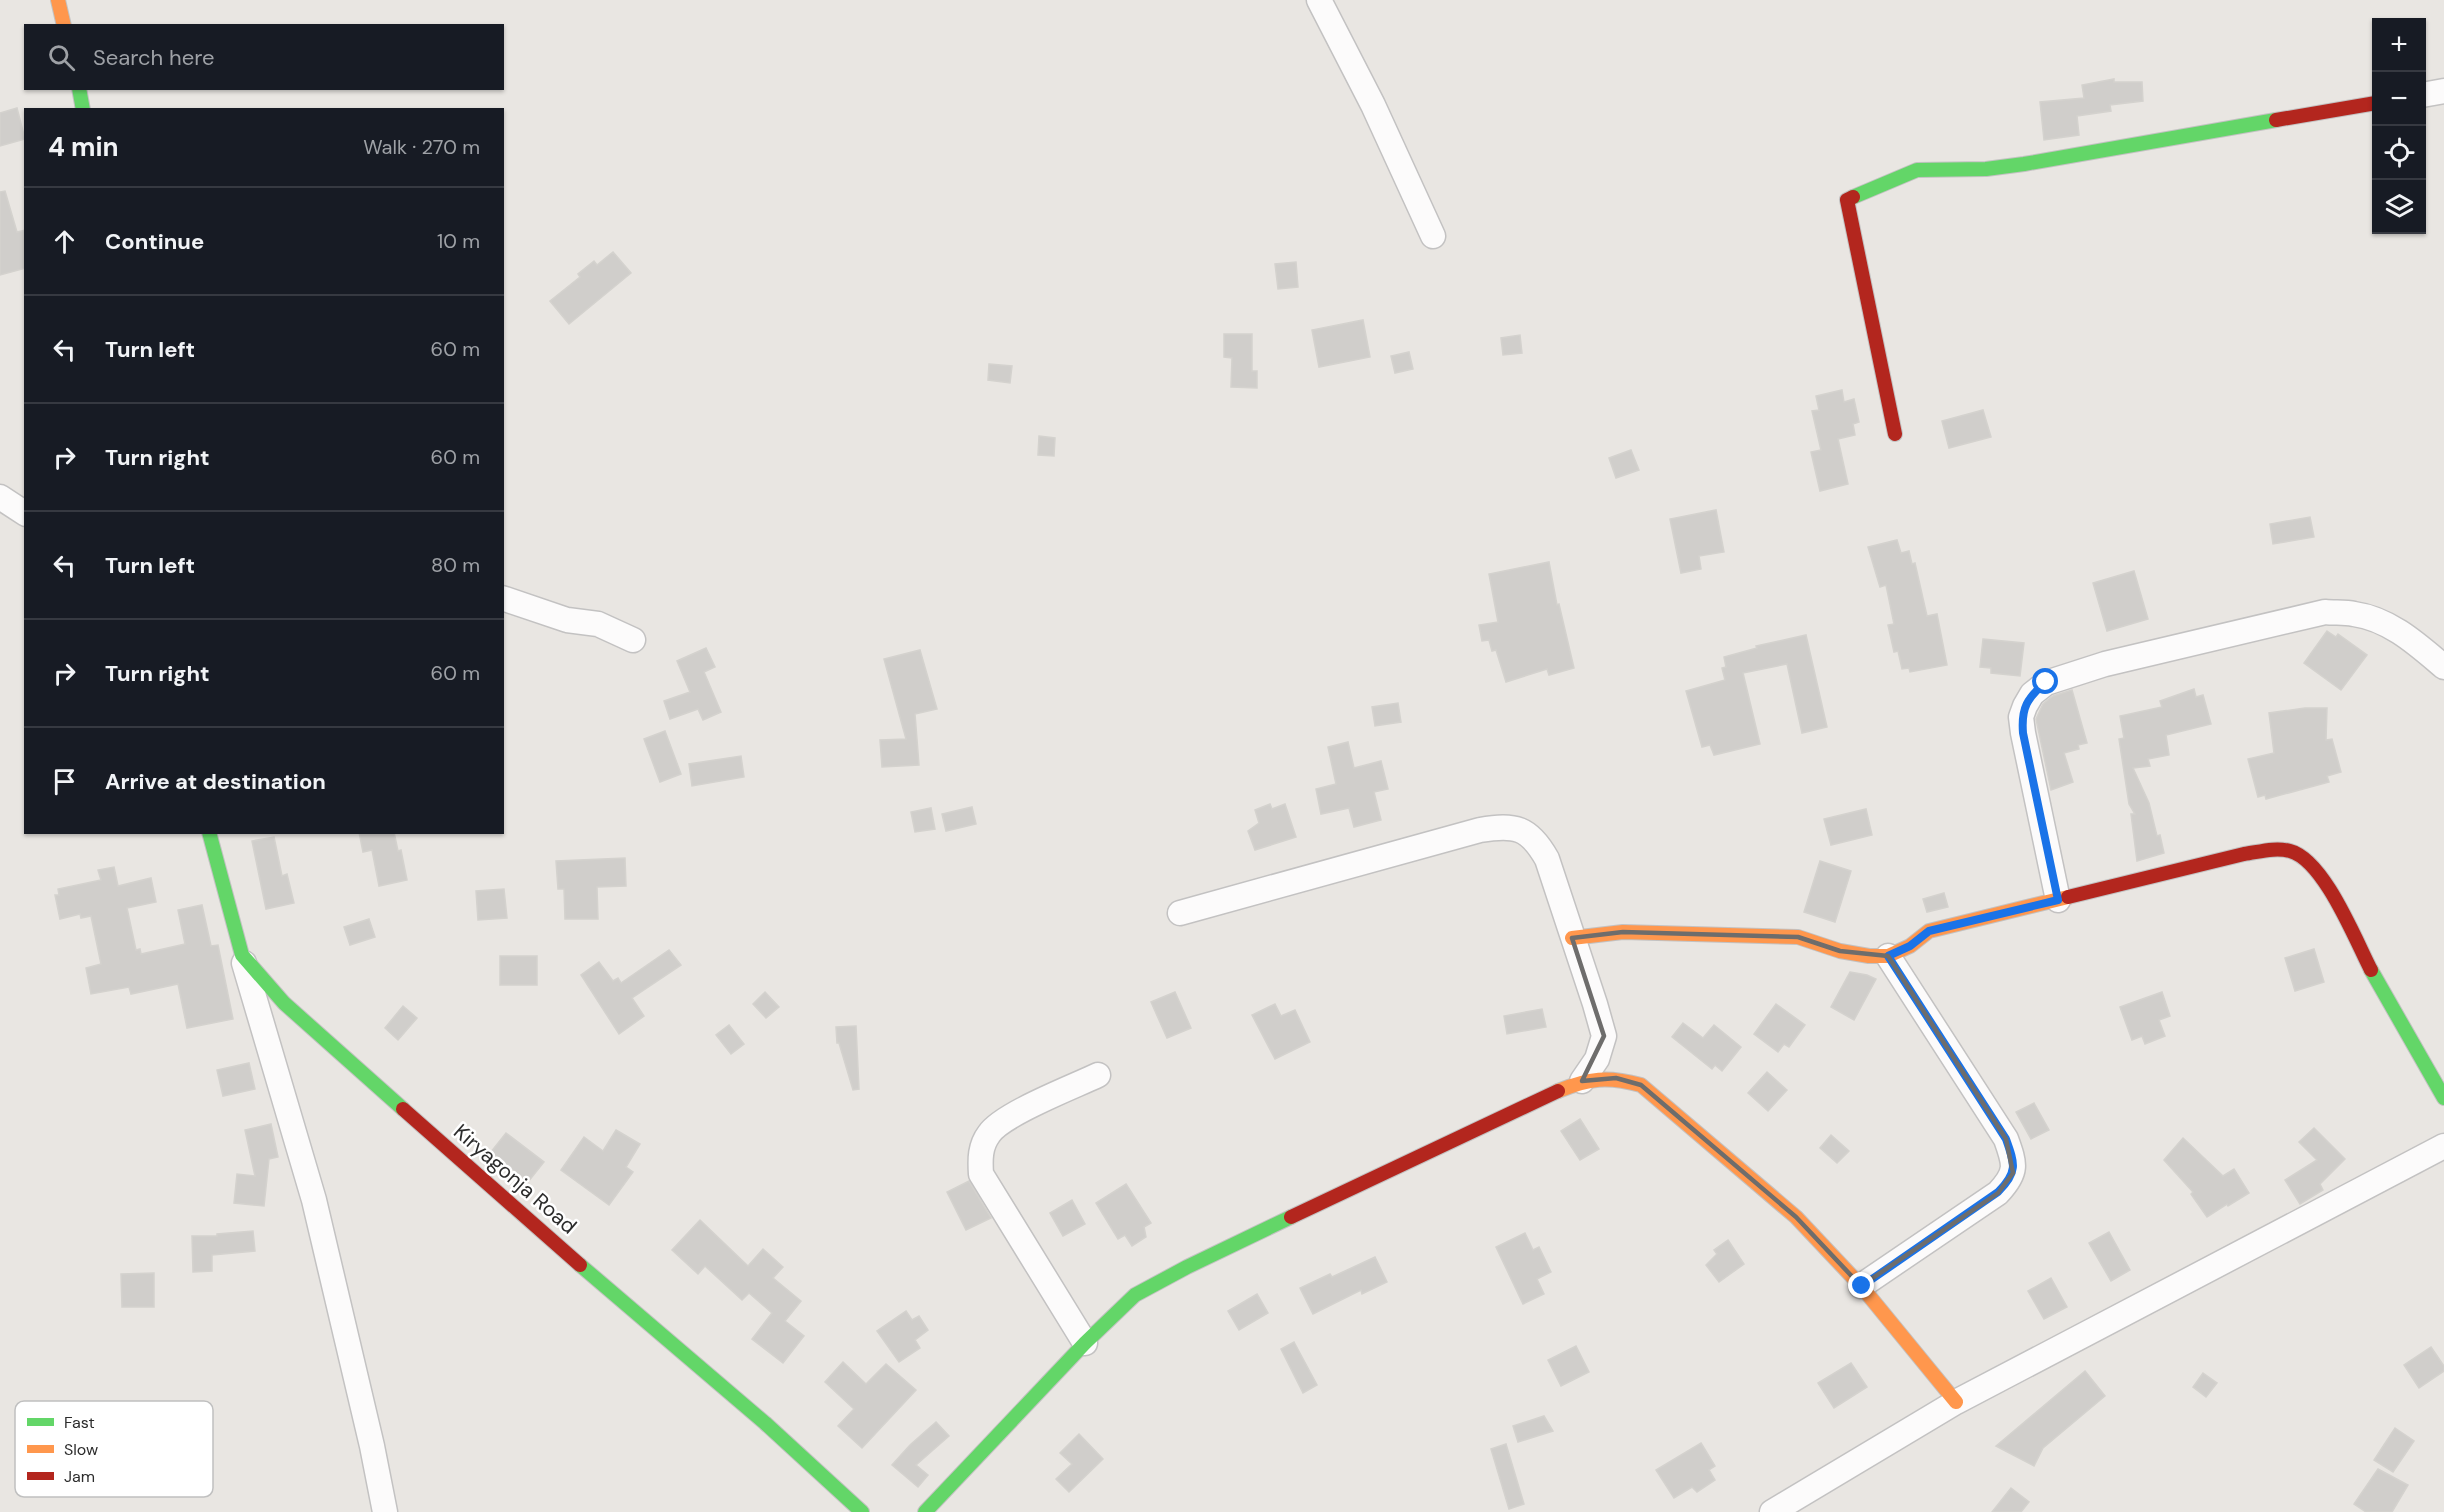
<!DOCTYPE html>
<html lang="en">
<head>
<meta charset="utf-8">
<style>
	:root { --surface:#171b24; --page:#242831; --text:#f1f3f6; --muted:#9ea1a6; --line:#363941 }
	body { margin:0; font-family:"DM Sans",sans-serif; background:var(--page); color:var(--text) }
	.controls { position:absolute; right:18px; top:18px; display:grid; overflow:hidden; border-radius:0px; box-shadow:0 2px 4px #0004 }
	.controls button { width:54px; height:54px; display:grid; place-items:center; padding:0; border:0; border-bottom:2px solid var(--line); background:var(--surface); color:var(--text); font:30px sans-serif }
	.stop { position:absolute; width:18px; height:18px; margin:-14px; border:4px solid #1a73e8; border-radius:50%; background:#fff }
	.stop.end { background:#1a73e8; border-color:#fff; box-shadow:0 2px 6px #0008 }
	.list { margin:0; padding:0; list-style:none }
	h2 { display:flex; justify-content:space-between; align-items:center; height:78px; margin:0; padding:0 24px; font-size:26px }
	h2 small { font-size:20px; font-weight:400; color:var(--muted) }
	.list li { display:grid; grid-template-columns:39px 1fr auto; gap:18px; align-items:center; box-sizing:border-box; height:108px; padding:0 24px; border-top:2px solid var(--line) }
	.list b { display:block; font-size:22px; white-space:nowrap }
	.list em { font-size:20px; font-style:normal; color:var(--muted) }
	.icon { flex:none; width:33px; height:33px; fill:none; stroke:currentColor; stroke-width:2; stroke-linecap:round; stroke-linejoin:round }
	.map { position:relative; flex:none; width:2444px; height:1512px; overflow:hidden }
	.search { position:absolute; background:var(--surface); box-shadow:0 2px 4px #0004; left:24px; top:24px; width:480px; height:66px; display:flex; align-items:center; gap:15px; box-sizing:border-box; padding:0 21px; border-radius:0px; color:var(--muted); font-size:22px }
	.panel { position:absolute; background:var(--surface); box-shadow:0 2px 4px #0004; left:24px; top:108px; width:480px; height:726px; border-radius:0px }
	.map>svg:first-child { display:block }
	.building { fill:#d0cecb; stroke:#d4d2ce; stroke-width:1.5 }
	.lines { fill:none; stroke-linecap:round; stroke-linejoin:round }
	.street-casing { stroke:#c3c2c2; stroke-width:27 }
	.fast-casing { stroke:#c3c2c2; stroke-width:16 }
	.slow-casing { stroke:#c3c2c2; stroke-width:16 }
	.jam-casing { stroke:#c3c2c2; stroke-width:16 }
	.street { stroke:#fcfbfb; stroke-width:24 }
	.fast { stroke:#63d668; stroke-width:14 }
	.slow { stroke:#ff974d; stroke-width:14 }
	.jam { stroke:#b3261e; stroke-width:14 }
	.route { stroke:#1a73e8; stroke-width:8 }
	.marked { fill:none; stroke:#6e6d6c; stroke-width:4.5; stroke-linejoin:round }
	.labels { text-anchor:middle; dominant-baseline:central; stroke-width:5; stroke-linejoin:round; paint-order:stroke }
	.street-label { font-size:21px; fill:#2c2c2c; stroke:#fff }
	.key { fill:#fff; stroke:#c0c0c0; stroke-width:1.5 }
	.key-label { font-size:16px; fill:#2c2c2c }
</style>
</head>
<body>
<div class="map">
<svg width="2444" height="1512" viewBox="0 0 2444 1512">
	<rect width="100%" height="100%" fill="#e9e6e2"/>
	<g class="building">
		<path d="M2114,79V82H2142L2143,101L2110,105L2111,111L2077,116L2079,135L2044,140L2040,102L2084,98L2082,85Z"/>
		<path d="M17,108L25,139L0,146V113Z"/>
		<path d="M5,191L17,232L26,230V268L0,275V192Z"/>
		<path d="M613,252L631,273L569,324L550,301L580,277L578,274L594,261L597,265Z"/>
		<path d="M1296,262L1298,287L1278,289L1275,264Z"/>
		<path d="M1363,320L1370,357L1319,367L1312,330Z"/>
		<path d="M1224,334H1252V371H1257V388L1231,387L1232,358L1224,357Z"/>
		<path d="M1520,335L1522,353L1503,355L1501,338Z"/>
		<path d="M1409,352L1413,369L1395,373L1391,356Z"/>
		<path d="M989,364L1012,366L1010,383L988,380Z"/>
		<path d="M1842,390L1844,402L1854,399L1859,422L1853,424L1855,435L1838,439L1848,484L1820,491L1811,452L1821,450L1812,411L1819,410L1816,396Z"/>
		<path d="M1983,410L1991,437L1949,448L1942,421Z"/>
		<path d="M1039,436L1055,438L1054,456L1038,455Z"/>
		<path d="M1631,450L1639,470L1616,478L1609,458Z"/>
		<path d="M1716,510L1724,552L1699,556L1701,569L1681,573L1670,519Z"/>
		<path d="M2310,517L2314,537L2273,544L2270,524Z"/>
		<path d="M1897,540L1901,553L1909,551L1912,564L1915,563L1927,616L1937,614L1947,665L1910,672L1909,668L1902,669L1898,651L1894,652L1888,625L1894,624L1886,585L1880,587L1868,547Z"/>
		<path d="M1549,562L1557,605L1559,604L1574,668L1549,675L1547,669L1506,682L1496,650L1492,651L1489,640L1482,641L1479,625L1498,622L1489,574Z"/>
		<path d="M2134,571L2148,619L2107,631L2093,583Z"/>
		<path d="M2327,631L2336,637L2338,634L2367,655L2341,690L2304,663Z"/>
		<path d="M1806,635L1827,727L1802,733L1787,664L1743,673L1760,744L1714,755L1710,745L1702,747L1686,691L1725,680L1722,668L1726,667L1724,657L1757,648L1756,646Z"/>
		<path d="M1983,639L2024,643L2020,676L1991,673V668L1980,667Z"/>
		<path d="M706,648L715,667L704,672L721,712L703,720L698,709L670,719L664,701L690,692L677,661Z"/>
		<path d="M920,650L937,709L915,714L919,765L882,767L880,740L906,739L884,659Z"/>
		<path d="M2194,689L2196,697L2203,695L2211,724L2166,735L2169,755L2148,759L2150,766L2133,768L2149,803L2157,836L2160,835L2164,853L2137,861L2131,814H2135L2129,804L2119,739L2124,738L2120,716L2162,707L2160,701Z"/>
		<path d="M2072,690L2087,743L2078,745L2079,749L2064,753L2073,782L2051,790L2036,719L2043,704L2053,696Z"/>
		<path d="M1398,703L1401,722L1375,726L1372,707Z"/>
		<path d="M2305,708H2327L2326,740L2332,739L2341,772L2327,776L2329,782L2266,799L2265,795L2258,797L2248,759L2274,753L2269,713Z"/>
		<path d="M665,731L681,774L660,782L644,739Z"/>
		<path d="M1348,742L1354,768L1381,761L1388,789L1374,792L1381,820L1354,827L1349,808L1321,814L1316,789L1336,784L1328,747Z"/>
		<path d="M741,756L744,777L692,786L689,764Z"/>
		<path d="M1270,804L1272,809L1285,804L1296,837L1255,850L1248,831L1259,823L1255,810Z"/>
		<path d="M972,807L976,824L946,831L942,814Z"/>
		<path d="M931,808L935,829L915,832L911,812Z"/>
		<path d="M1866,809L1872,835L1831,845L1824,819Z"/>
		<path d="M359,832H394L398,851L401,850L407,880L379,886L372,850L363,852Z"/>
		<path d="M274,837L282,876L287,874L294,903L266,909L252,841Z"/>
		<path d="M625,858L626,886L597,887L598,919H565L564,889H558L556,861Z"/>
		<path d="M1820,861L1851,871L1835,922L1804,912Z"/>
		<path d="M114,867L118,886L151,878L156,902L127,908L136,950L140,949L141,954L185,944L178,910L202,905L211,946L218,945L233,1019L187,1028L178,984L131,994L129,987L91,994L86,968L101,964L91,916L81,918L80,914L60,919L55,895H59L58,889L101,880L98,870Z"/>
		<path d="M504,889L507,918L478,920L476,891Z"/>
		<path d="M1944,893L1948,907L1927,912L1923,899Z"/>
		<path d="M369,919L375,937L350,945L344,927Z"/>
		<path d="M2314,949L2324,982L2295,991L2285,958Z"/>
		<path d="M669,950L681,965L632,998L644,1016L619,1034L581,975L599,962L613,981L618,978L621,983Z"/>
		<rect x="500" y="956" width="37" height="29"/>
		<path d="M1850,972L1867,975L1876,979L1854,1020L1831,1007Z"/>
		<path d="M765,992L779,1007L766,1018L753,1004Z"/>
		<path d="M1175,992L1191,1028L1167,1038L1151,1002Z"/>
		<path d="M2162,992L2170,1016L2159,1020L2165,1036L2145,1044L2142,1036L2132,1040L2120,1007Z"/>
		<path d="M1275,1004L1281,1016L1295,1010L1310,1042L1275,1059L1252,1015Z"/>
		<path d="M1776,1004L1805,1025L1789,1047L1784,1044L1778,1052L1754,1034Z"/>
		<path d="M403,1006L417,1018L398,1040L385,1028Z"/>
		<path d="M1542,1009L1546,1027L1507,1034L1504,1016Z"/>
		<path d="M1683,1023L1703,1038L1714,1025L1741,1047L1722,1071L1715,1065L1712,1069L1672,1037Z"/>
		<path d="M729,1025L744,1044L731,1054L716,1035Z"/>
		<path d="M856,1026L859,1089L853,1090L839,1043H837L836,1027Z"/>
		<path d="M249,1063L255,1089L223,1096L217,1070Z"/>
		<path d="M1767,1072L1787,1090L1768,1111L1748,1093Z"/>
		<path d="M2034,1103L2049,1130L2031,1139L2016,1112Z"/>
		<path d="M1580,1119L1599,1149L1580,1160L1561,1131Z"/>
		<path d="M271,1124L278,1157L269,1159L264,1206L234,1203L237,1174L255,1176L245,1130Z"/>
		<path d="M2314,1128L2345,1159L2320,1184L2323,1190L2300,1204L2285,1180L2317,1160L2299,1142Z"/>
		<path d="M616,1130L640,1144L626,1167L633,1172L609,1205L561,1170L584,1137L603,1151Z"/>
		<path d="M506,1133L544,1162L528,1182L490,1153Z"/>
		<path d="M1831,1135L1849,1151L1837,1163L1820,1148Z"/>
		<path d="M2183,1138L2223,1176L2234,1169L2249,1193L2228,1206L2227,1204L2207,1217L2191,1194L2193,1192L2164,1160Z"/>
		<path d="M969,1181L991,1218L966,1230L947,1192Z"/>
		<path d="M1126,1184L1151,1223L1144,1227L1146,1237L1132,1246L1125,1235L1118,1239L1096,1203Z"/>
		<path d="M1072,1200L1085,1224L1063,1236L1050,1213Z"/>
		<path d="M700,1220L748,1266L763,1249L783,1267L773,1278L801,1301L785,1321L804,1336L783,1363L752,1339L772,1313L749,1293L742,1300L705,1266L698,1274L672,1250Z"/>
		<path d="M253,1231L255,1251L212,1255V1271L193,1272L192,1236H217V1234Z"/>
		<path d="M2109,1232L2130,1270L2111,1281L2089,1243Z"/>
		<path d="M1525,1233L1533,1250L1539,1247L1551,1272L1537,1279L1544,1294L1523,1304L1496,1247Z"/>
		<path d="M1728,1240L1744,1264L1719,1282L1706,1265L1717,1254L1714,1250Z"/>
		<path d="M1375,1257L1387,1282L1362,1294L1361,1290L1313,1314L1300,1288L1330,1274L1332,1277Z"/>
		<path d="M154,1273V1307H122L121,1274Z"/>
		<path d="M2051,1278L2067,1307L2044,1319L2028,1291Z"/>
		<path d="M1257,1294L1268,1313L1239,1330L1228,1311Z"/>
		<path d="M906,1311L912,1320L919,1316L928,1330L915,1340L920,1348L899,1362L877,1331Z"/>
		<path d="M1294,1342L1317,1385L1303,1393L1281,1349Z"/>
		<path d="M1576,1346L1589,1372L1561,1386L1548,1360Z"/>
		<path d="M2431,1347L2444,1366V1371L2419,1388L2404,1365Z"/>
		<path d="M843,1362L866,1384L886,1364L916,1390L862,1448L838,1426L854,1409L825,1382Z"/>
		<path d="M1851,1363L1867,1387L1834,1408L1818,1383Z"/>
		<path d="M2085,1371L2105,1396L2043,1448L2034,1466L1996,1446Z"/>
		<path d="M2203,1373L2217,1383L2206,1397L2193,1387Z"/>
		<path d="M1544,1416L1553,1431L1518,1442L1513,1426Z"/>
		<path d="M936,1422L949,1436L916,1465L928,1475L918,1487L892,1465L910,1445Z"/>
		<path d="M2395,1428L2414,1441L2393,1472L2374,1460Z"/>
		<path d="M1079,1434L1103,1459L1069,1492L1056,1479L1072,1464L1060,1453Z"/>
		<path d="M1701,1443L1715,1466L1709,1470L1715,1480L1697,1492L1692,1487L1674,1498L1656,1470Z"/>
		<path d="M1506,1444L1524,1504L1509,1509L1491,1449Z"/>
		<path d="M2378,1469L2408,1485L2392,1512H2366L2354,1504Z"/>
		<path d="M2011,1488L2029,1502L2021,1512H1992Z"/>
	</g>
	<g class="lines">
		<defs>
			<g id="street">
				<path d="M1319,0L1373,105L1433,236"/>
				<path d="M2422,95L2444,91"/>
				<path d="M0,497L26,514"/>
				<path d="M502,598L567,620L598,624L633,640"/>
				<path d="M2058,900L2023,733L2021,717L2025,706L2032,694L2046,683L2105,664L2325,612C2335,613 2345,612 2354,614C2390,619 2418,645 2444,667"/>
				<path d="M1180,913L1480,830C1515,824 1529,827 1547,859L1595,1004L1604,1036L1597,1059L1582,1081"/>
				<path d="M244,963L314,1200L372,1446L385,1512"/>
				<path d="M1861,1286L1998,1193C2018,1172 2015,1164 2006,1139L1888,956"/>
				<path d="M1085,1343L981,1174C980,1159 980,1146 989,1134C1002,1114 1073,1087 1098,1075"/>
				<path d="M1772,1512L1956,1402L2444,1146"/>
			</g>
			<g id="fast">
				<path d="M79,88L83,110"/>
				<path d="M1853,197L1917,170L1986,169L2024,164L2276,120"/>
				<path d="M209,832L242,955L284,1003L403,1109"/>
				<path d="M2371,970L2444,1098"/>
				<path d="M580,1265L765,1423L862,1512"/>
				<path d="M925,1512L1085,1343L1135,1295L1187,1267L1291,1217"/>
			</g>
			<g id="slow">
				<path d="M58,0L64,26"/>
				<path d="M1572,938L1623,932L1798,937L1840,951L1869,956H1888L1910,946L1929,931L2068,897"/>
				<path d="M1558,1091C1590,1078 1607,1076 1641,1085L1796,1217L1861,1286L1956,1402"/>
			</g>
			<g id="jam">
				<path d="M2276,120L2376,103"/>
				<path d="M1853,197L1847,200L1895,434"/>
				<path d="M2068,897L2244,854C2259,852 2275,847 2290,851C2324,860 2355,939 2371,970"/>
				<path d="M403,1109L580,1265"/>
				<path d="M1291,1217L1558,1091"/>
			</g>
		</defs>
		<use href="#street" class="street-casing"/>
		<use href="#fast" class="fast-casing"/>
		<use href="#slow" class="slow-casing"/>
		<use href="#jam" class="jam-casing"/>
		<use href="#street" class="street"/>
		<use href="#fast" class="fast"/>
		<use href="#slow" class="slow"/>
		<use href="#jam" class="jam"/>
	</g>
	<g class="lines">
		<path class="route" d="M1862,1286L1998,1192C2018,1172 2015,1164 2006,1139L1888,956L1910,946L1929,931L2058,900L2023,733C2021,708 2027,698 2046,682"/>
	</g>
	<path class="marked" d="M1623,932L1798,937L1840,951L1888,956L2006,1139L2013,1173L1998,1193L1861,1286L1796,1217L1641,1085L1616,1078L1582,1081L1604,1036L1572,938Z"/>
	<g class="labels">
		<g class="street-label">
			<text transform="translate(515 1179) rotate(41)">Kiryagonja Road</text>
		</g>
	</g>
	<rect x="15" y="1401" width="198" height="96" rx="9" class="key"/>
	<rect x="27" y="1418" width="27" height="8" fill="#63d668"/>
	<rect x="27" y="1445" width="27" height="8" fill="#ff974d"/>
	<rect x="27" y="1472" width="27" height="8" fill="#b3261e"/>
	<g class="key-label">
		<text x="64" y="1428">Fast</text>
		<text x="64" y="1455">Slow</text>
		<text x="64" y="1482">Jam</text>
	</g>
</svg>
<div class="controls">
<button>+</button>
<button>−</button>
<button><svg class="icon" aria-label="locate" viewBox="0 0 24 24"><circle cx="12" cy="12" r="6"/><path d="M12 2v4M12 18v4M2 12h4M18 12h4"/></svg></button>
<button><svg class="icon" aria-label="layers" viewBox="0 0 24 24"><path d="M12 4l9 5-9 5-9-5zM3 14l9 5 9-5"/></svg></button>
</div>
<div class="stop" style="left:2046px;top:682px"></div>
<div class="stop end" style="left:1862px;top:1286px"></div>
<div class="search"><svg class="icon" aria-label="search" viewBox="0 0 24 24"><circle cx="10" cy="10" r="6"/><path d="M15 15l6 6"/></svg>Search here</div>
<section class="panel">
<h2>4 min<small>Walk · 270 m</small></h2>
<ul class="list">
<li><svg class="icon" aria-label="ahead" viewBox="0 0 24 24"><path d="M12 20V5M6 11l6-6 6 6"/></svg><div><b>Continue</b></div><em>10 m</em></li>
<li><svg class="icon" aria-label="left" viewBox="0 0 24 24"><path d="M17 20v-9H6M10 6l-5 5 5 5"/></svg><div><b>Turn left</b></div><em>60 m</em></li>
<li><svg class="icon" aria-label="right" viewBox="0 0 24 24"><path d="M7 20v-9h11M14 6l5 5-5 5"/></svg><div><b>Turn right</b></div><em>60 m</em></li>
<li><svg class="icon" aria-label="left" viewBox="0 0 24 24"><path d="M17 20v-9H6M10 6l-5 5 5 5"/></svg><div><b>Turn left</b></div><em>80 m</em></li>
<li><svg class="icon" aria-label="right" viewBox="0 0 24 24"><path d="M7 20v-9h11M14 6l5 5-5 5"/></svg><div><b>Turn right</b></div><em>60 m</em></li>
<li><svg class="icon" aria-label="arrive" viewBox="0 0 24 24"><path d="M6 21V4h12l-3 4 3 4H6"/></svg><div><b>Arrive at destination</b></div></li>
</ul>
</section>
</div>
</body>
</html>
